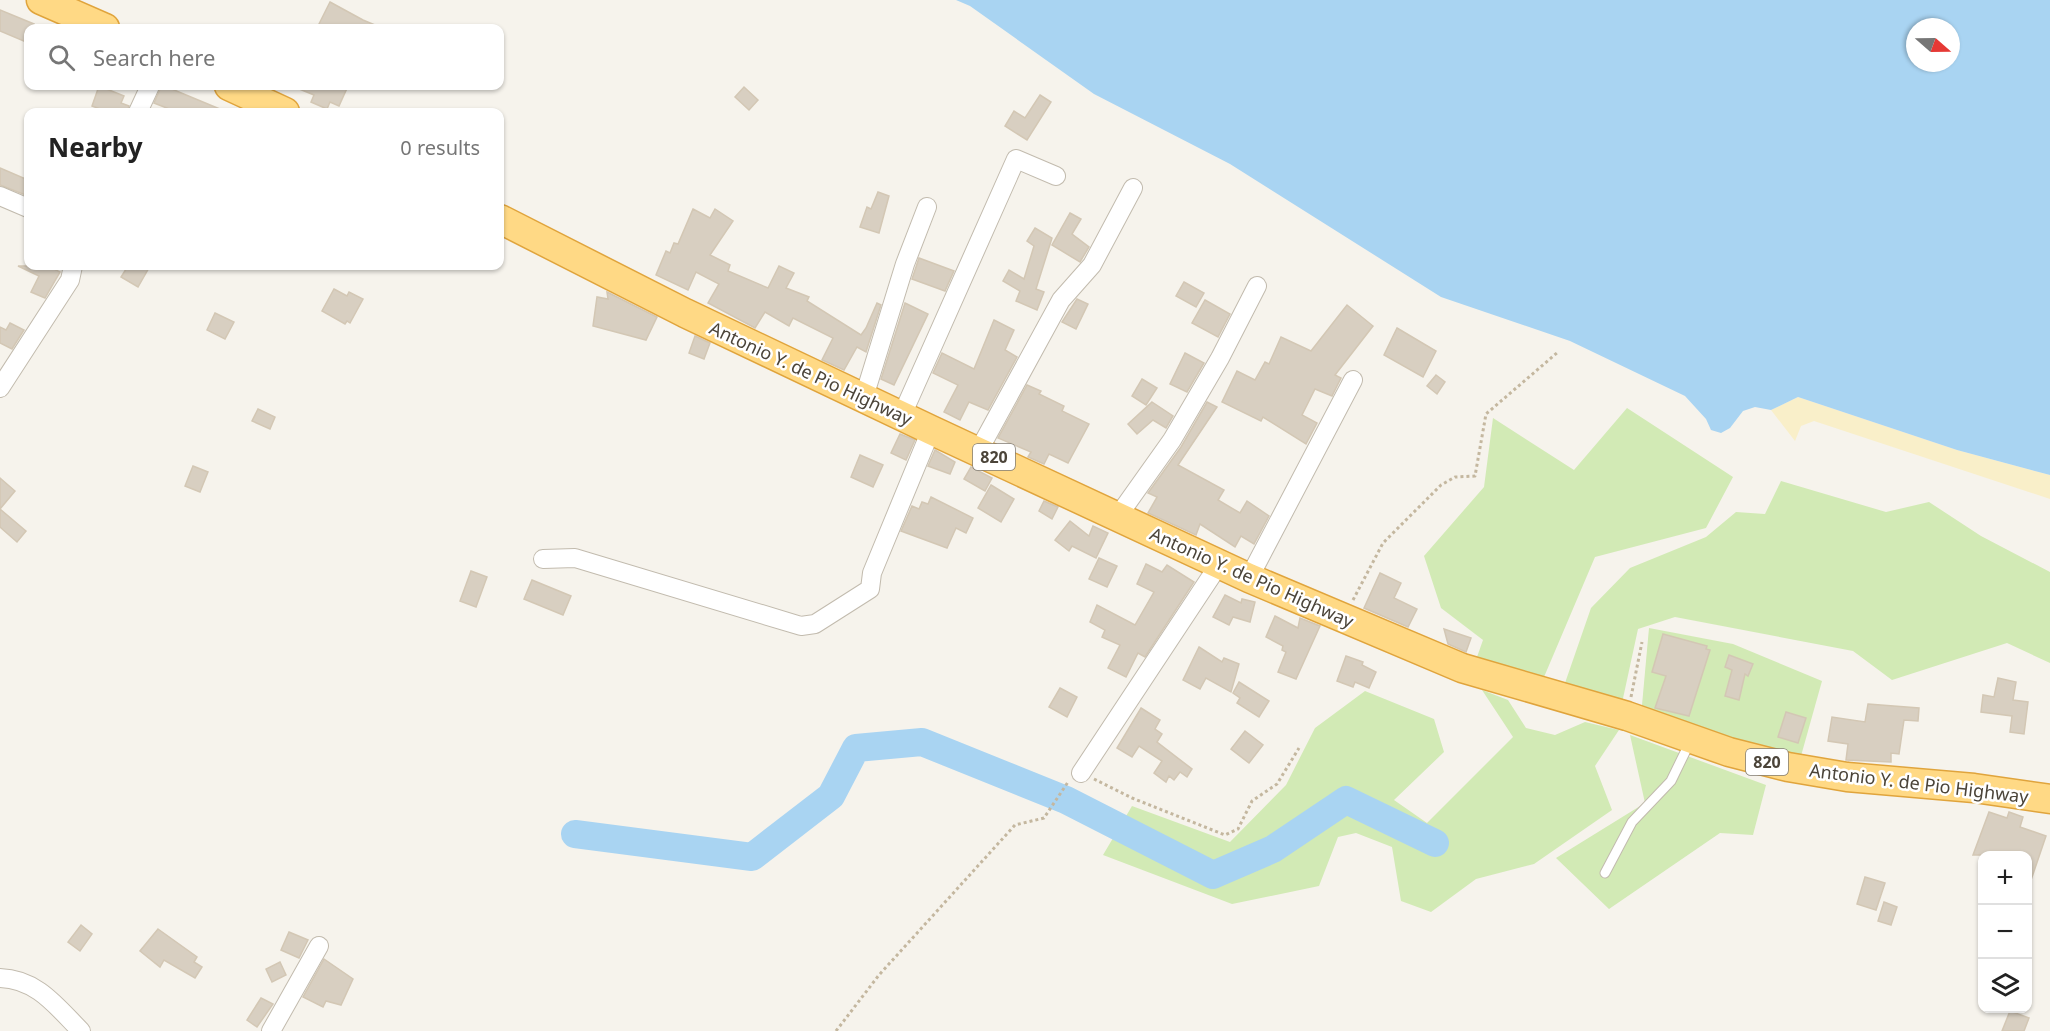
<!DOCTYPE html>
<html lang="en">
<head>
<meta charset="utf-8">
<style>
	:root { --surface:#fff; --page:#f6f6f6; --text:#222; --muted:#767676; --line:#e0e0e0 }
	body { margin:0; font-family:"Noto Sans",sans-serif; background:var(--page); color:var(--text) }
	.controls { position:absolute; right:18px; bottom:18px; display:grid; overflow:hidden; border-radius:12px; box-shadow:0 2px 4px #0004 }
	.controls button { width:54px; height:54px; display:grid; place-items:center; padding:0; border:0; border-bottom:2px solid var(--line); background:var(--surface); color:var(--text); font:30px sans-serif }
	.compass { position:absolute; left:1906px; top:18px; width:54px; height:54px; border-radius:50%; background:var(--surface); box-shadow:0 2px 4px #0004; rotate:110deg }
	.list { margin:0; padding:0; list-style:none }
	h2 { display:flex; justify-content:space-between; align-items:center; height:78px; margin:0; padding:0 24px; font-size:26px }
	h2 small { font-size:20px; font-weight:400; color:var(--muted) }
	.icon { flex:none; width:33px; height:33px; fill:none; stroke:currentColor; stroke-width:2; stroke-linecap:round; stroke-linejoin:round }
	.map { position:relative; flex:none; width:2050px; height:1031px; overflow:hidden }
	.search { position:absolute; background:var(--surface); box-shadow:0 2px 4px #0004; left:24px; top:24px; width:480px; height:66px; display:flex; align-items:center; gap:15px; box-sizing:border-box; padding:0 21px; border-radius:12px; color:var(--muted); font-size:22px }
	.panel { position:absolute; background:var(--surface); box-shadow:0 2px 4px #0004; left:24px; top:108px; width:480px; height:162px; border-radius:12px }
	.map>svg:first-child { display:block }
	.green { fill:#d2eab5 }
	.sand { fill:#f9efc9 }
	.water { fill:#a9d4f2; fill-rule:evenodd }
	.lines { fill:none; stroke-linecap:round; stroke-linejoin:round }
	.river { stroke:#a9d4f2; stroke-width:28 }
	.building { fill:#d8cfc1; stroke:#d3c7b4; stroke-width:1.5 }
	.service-casing { stroke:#c2bbae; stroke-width:11 }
	.minor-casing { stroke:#c2bbae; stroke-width:20 }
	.trunk-casing { stroke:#e0a43c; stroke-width:31 }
	.path { stroke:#c4b79f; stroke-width:3; stroke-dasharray:3 3; stroke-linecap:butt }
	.service { stroke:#fff; stroke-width:9 }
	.minor { stroke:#fff; stroke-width:18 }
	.trunk { stroke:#ffd985; stroke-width:28 }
	.labels { text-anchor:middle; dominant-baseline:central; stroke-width:5; stroke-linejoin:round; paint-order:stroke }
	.shield { fill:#fff; stroke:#817c74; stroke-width:1.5 }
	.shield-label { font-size:16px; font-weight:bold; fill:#4b4439 }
	.street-label { font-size:18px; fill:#4b4439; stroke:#fff }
</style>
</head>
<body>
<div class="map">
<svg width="2050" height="1031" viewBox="0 0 2050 1031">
	<rect width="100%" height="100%" fill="#f6f3ec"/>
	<g class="green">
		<path d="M1627,408L1733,477L1706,528L1595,557L1544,677L1477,657L1483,640L1441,608L1424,556L1484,487L1493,418L1574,470Z"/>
		<path d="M1781,481L1886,512L1929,502L1981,536L2050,572V663L2007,643L1892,680L1853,651L1675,617L1638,629L1622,703L1565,683L1591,608L1630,568L1706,537L1736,512L1765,514Z"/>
		<path d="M1649,628L1733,644L1822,681L1801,756L1641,716Z"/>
		<path d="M1482,690L1508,700L1526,728L1555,735L1585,722L1619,730L1595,766L1612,810L1534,864L1476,879L1431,912L1401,901L1392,847L1356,833L1338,837L1319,886L1232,904L1103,855L1132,806L1230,842L1286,785L1315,728L1365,691L1434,719L1444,752L1394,800L1427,823L1513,737Z"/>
		<path d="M1630,735L1766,785L1753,835L1720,833L1609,909L1556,858L1645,803Z"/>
	</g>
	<path class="sand" d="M1798,397L1957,450L2050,475V499L1814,421L1801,426L1795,441L1771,410Z"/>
	<path class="water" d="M956,0H2050V475L1957,450L1798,397L1771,410L1755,407L1743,411L1730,428L1721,433L1711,430L1706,419L1685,396L1570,341L1441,297L1230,164L1094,94L970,6ZM1915,27H1951V63H1915Z"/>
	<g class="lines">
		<path class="river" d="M575,834L752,857L831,796L856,748L922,742L1066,800L1213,875L1273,849L1346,800L1435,843"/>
	</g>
	<g class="building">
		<path d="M330,2L363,20L382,28H317Z"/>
		<path d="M0,10L34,24L32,28H28L26,42L0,31Z"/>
		<path d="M99,86L124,96L121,103L129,106L127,112H108L92,106Z"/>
		<path d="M292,86H348L339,106L330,102L327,109L311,102L314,95Z"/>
		<path d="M161,87H167L227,112H177L154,103Z"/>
		<path d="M744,87L758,100L749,110L735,97Z"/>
		<path d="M1040,95L1051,102L1027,140L1005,126L1014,111L1025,118Z"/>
		<path d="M0,168L28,180V196L0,185Z"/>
		<path d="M878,192L889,196L879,233L860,227L867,207L871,209Z"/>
		<path d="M693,209L710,218L715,209L733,221L710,255L730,265L728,271L768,288L779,266L794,273L786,288L809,297L807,301L861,335L866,328L877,303L881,305L866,352L857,347L844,370L822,360L833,338L793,318L789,326L765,312L755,328L708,303L719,284L696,272L688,290L656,275L666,251L670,253L674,243L678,244Z"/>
		<path d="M1070,213L1081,219L1072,234L1089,247L1080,262L1052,245Z"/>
		<path d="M1035,228L1052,238L1036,289L1044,292L1037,310L1016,301L1020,291L1003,281L1009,270L1024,279L1034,246L1027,241Z"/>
		<path d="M919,258L954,271L945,291L912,279Z"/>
		<path d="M18,266H48L60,272L45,298L31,292L39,276Z"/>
		<path d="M128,266H150L138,287L121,277Z"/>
		<path d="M1184,282L1204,293L1196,307L1176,296Z"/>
		<path d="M334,289L347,296L349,292L363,299L350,323L347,321L345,324L322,311Z"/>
		<path d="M607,292L657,317L646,340L593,326L597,297L608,299Z"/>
		<path d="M1077,299L1088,304L1076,329L1062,322Z"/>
		<path d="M1205,300L1230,314L1218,337L1192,323Z"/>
		<path d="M905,303L928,314L894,385L881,379Z"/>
		<path d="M1347,305L1373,326L1335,375L1341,378L1332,396L1315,389L1302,415L1317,423L1306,444L1263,417L1261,421L1222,402L1237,371L1255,380L1265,362L1269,364L1281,337L1311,351Z"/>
		<path d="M215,313L234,322L225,339L207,330Z"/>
		<path d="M994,320L1014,330L1005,350L1017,357L988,410L969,402L960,420L944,412L958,385L933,373L942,353L974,369Z"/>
		<path d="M10,323L24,330L12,349L0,343V327L6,330Z"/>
		<path d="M1397,328L1436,351L1423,377L1384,355Z"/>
		<path d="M695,336L710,343L704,359L689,353Z"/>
		<path d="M1185,353L1204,363L1187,392L1170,384Z"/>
		<path d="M1436,375L1445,382L1437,394L1427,386Z"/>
		<path d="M1142,379L1157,388L1146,405L1132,396Z"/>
		<path d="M1027,385L1041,391L1039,394L1064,406L1062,411L1089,424L1068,463L1049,454L1044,464L1028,457L1031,452L998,438Z"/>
		<path d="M1152,402L1173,416L1166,428L1153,420L1137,434L1128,424Z"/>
		<path d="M1207,402L1217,407L1178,465L1224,490L1218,500L1240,513L1247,501L1269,516L1254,544L1241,536L1235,547L1200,524L1196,535L1148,513L1157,497L1148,493L1181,447Z"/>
		<path d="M258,409L275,417L270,429L252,421Z"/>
		<path d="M900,434L915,440L906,460L891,453Z"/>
		<path d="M935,450L955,462L950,474L928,466Z"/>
		<path d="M860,455L883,465L873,487L851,477Z"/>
		<path d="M193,466L208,472L200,492L185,486Z"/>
		<path d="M971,467L992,478L985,491L964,479Z"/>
		<path d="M0,478L15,491L0,509L26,531L17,542L0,527Z"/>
		<path d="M991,485L1014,499L1001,522L978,508Z"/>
		<path d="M931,497L973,518L966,533L956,528L947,548L901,531L912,506L919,509L922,502L928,504Z"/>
		<path d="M1044,501L1058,507L1052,519L1039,511Z"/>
		<path d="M1070,521L1089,536L1093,526L1108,533L1096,558L1072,546L1069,551L1055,540Z"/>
		<path d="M1099,558L1117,566L1107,587L1089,579Z"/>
		<path d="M1146,564L1162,572L1167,565L1194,582L1145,657L1138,653L1126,677L1108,668L1120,645L1102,637L1105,630L1090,622L1097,605L1135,625L1154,592L1137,584Z"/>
		<path d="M471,571L487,577L476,607L460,601Z"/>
		<path d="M1380,573L1401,583L1394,598L1417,609L1408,627L1364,608Z"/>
		<path d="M532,580L571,596L563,615L524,599Z"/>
		<path d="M1225,595L1241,603L1242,599L1255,602L1250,622L1233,617L1229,625L1213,617Z"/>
		<path d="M1275,616L1298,628L1300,618L1320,626L1296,679L1278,672L1286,652L1282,650L1283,646L1266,637Z"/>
		<path d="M1444,629L1471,638L1466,652L1448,644Z"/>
		<path d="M1663,634L1707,646L1706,649L1710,650L1689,716L1655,708L1666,676L1652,672Z"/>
		<path d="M1199,647L1222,662L1224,658L1239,664L1231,692L1206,678L1200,689L1183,680Z"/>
		<path d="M1729,655L1753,664L1748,676L1745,674L1739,700L1725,696L1732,670L1725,667Z"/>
		<path d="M1346,656L1363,662L1362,665L1376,672L1369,688L1355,682L1353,687L1337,681Z"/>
		<path d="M1998,678L2016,682L2013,700L2028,702L2024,734L2010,732L2012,716L1981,712L1983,695L1994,697Z"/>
		<path d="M1239,682L1269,701L1259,717L1237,703L1240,698L1233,693Z"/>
		<path d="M1060,688L1077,697L1067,717L1049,707Z"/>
		<path d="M1868,704L1919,708L1918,721L1904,720L1899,754L1891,753V762L1846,760L1848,744L1828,741L1832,717L1865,722Z"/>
		<path d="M1141,708L1160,720L1155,729L1162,734L1157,742L1192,769L1187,777L1180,772L1174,780L1169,776L1166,782L1154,773L1162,761L1139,746L1132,757L1117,748Z"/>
		<path d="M1786,712L1806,718L1798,743L1778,737Z"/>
		<path d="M1245,731L1263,745L1249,763L1231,749Z"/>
		<path d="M1989,812L2007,818L2009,812L2023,817L2020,827L2046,836L2030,883L2028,855H1973Z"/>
		<path d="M1865,877L1885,883L1876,910L1857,904Z"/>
		<path d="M1884,902L1897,907L1891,925L1878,921Z"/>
		<path d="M81,925L92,934L80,951L68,942Z"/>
		<path d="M158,929L197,957L194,962L202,967L195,978L164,960L160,967L140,951Z"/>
		<path d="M289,932L308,940L299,958L281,950Z"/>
		<path d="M324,959L353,979L341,1005L326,1001L323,1007L303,997Z"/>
		<path d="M280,962L286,975L272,982L266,969Z"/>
		<path d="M261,998L273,1004L257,1027L247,1020Z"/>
		<path d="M2010,1011L2029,1018L2024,1031H2002Z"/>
	</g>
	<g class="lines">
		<defs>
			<path id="service" d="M1605,873L1632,822L1671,781L1690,742"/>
			<g id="minor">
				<path d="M138,112L150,86"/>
				<path d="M0,196L28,208"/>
				<path d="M0,388L70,280L73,266"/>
				<path d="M864,397L905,264L927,207"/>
				<path d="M902,415L1016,159L1056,176"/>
				<path d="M979,450L1061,300L1092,265L1133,188"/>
				<path d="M1118,516L1172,440L1220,358L1257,286"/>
				<path d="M543,559L575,558L801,626L815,624L870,589L872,573L931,430"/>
				<path d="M1249,578L1353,380"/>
				<path d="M1081,773L1220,563"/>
				<path d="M0,978C37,979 57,1007 81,1031"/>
				<path d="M271,1031L319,946"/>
			</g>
			<g id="trunk">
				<path d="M41,0L105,28"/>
				<path d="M229,86L285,112"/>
				<path d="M500,219L685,313L931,430L1249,578L1462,668L1627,716L1729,752L1788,767L1847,777L1974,788L2050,799"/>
			</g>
		</defs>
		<use href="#service" class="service-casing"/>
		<use href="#minor" class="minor-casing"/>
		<use href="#trunk" class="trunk-casing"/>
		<g class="path">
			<path d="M1353,600L1383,543L1441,485L1455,477L1475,476L1486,414L1558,352"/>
			<path d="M1631,697L1642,642"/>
			<path d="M1094,779L1132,798L1225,835L1238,829L1252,801L1277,784L1299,748"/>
			<path d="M836,1031L879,975L1015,825L1044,818L1068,782"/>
		</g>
		<use href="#service" class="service"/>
		<use href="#minor" class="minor"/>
		<use href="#trunk" class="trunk"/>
	</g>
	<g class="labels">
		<g class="shield">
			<rect x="973" y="444" width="42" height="26" rx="4.5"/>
			<rect x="1746" y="749" width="42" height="26" rx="4.5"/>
		</g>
		<g class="shield-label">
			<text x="994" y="457">820</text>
			<text x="1767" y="762">820</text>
		</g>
		<g class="street-label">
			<text transform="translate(811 373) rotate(25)">Antonio Y. de Pio Highway</text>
			<text transform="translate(1252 577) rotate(24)">Antonio Y. de Pio Highway</text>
			<text transform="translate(1919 783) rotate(7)">Antonio Y. de Pio Highway</text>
		</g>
	</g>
</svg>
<div class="controls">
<button>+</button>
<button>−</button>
<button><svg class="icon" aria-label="layers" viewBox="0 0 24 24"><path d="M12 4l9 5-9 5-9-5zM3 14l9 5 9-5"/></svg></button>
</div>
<svg class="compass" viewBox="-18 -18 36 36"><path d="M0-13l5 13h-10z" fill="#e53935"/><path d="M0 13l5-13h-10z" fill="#767676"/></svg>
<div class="search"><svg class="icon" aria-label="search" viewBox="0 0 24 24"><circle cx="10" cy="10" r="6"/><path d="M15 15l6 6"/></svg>Search here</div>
<section class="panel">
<h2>Nearby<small>0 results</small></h2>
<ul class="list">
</ul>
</section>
</div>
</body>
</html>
